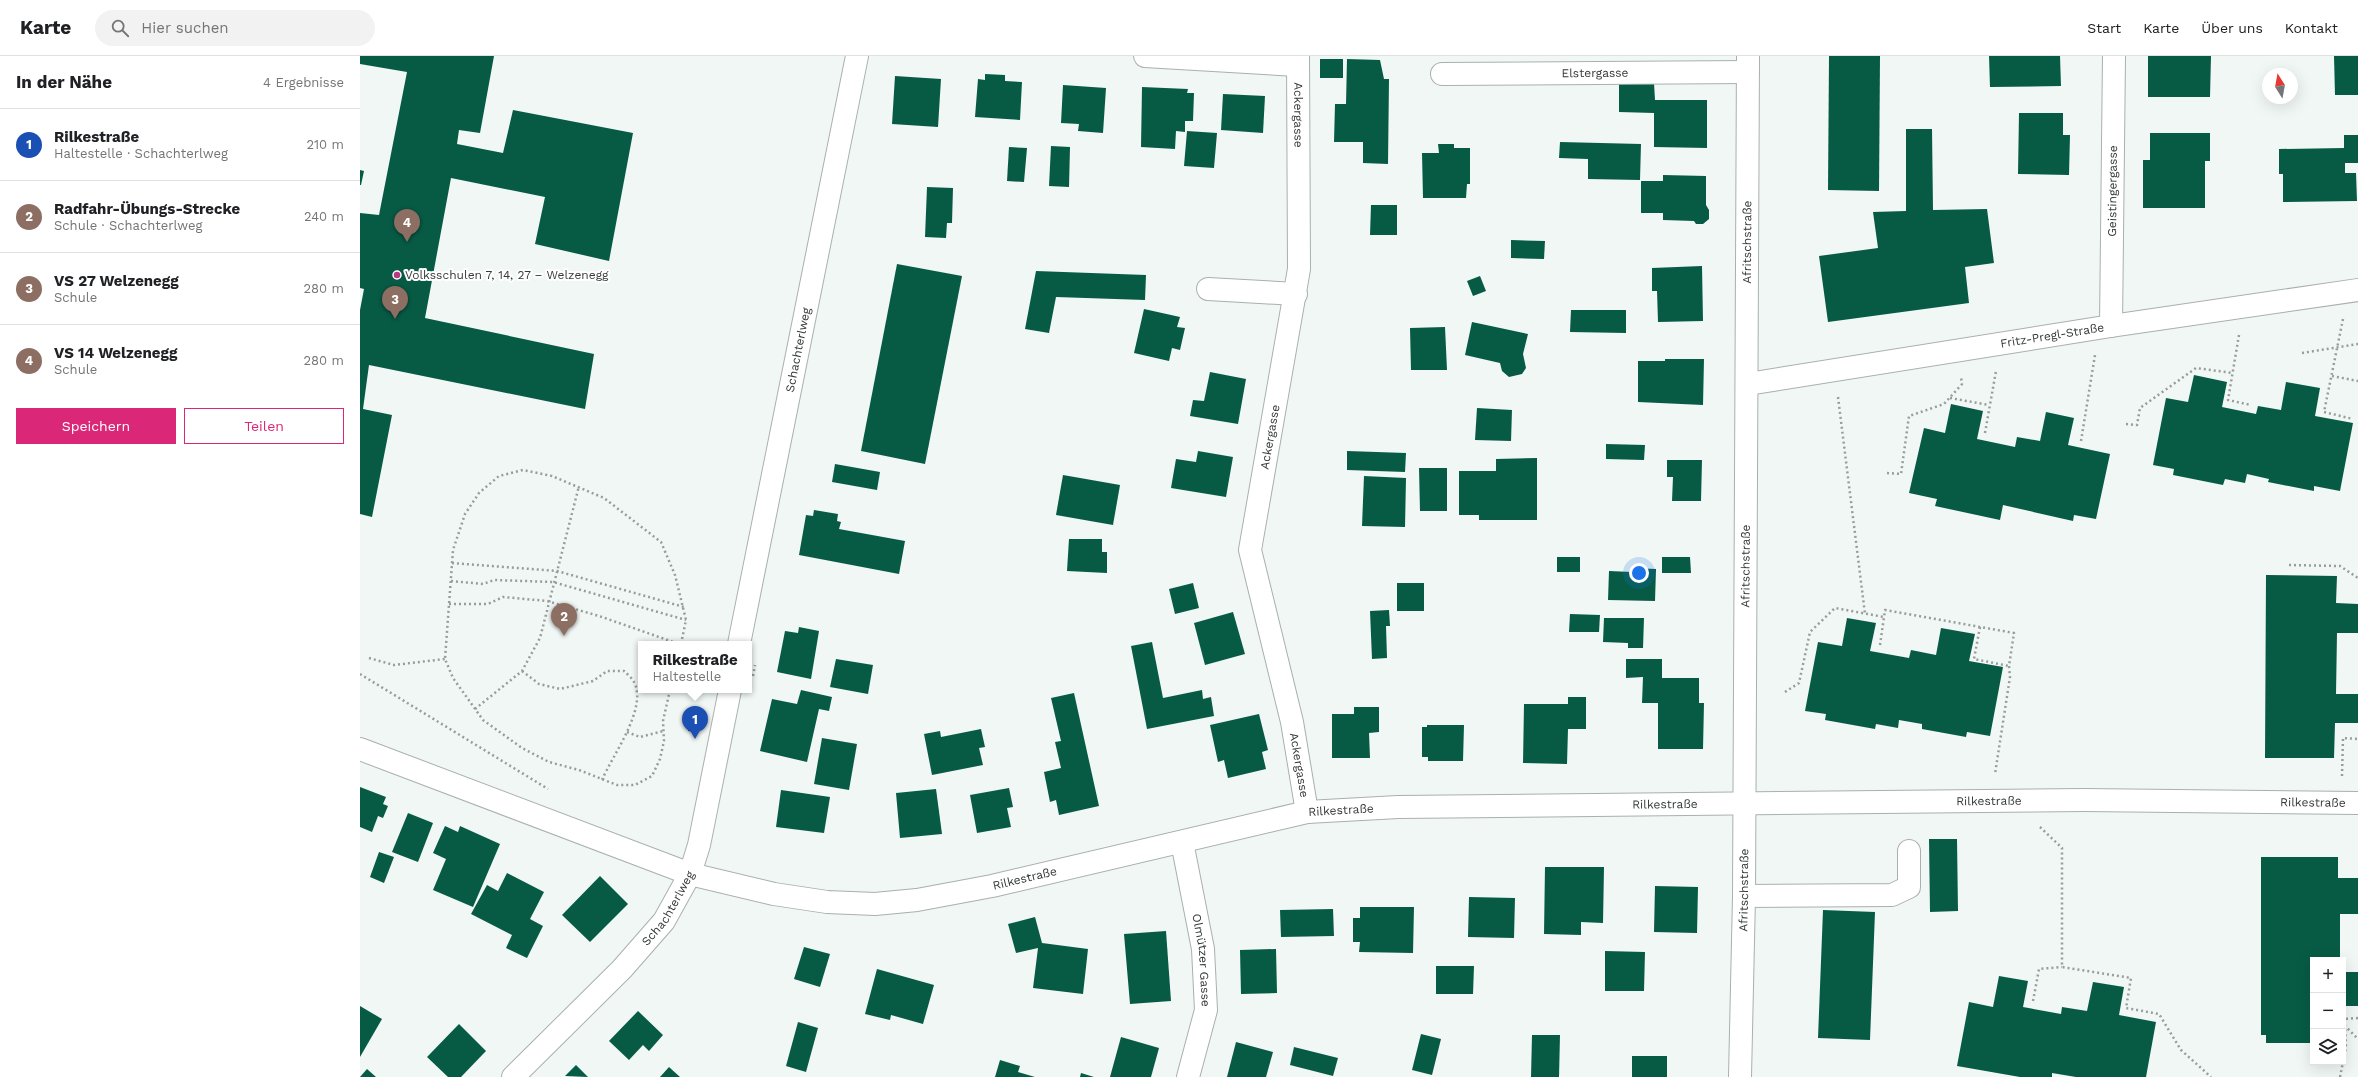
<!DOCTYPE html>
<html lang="de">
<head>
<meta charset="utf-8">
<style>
	:root { --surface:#fff; --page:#f2f2f2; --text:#202124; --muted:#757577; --line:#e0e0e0; --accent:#db2777 }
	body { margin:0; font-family:"Work Sans",sans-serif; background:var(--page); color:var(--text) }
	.controls { position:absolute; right:12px; bottom:12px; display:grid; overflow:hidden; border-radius:0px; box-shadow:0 4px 16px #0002 }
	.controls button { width:36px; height:36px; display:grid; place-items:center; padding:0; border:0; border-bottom:1px solid var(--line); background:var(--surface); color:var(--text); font:20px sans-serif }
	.compass { position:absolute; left:1902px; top:12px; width:36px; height:36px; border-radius:50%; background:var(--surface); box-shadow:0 4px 16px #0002; rotate:349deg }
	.you { position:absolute; left:1279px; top:517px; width:14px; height:14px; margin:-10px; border:3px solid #fff; border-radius:50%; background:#1a73e8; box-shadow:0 0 0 6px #1a73e833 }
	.badge { display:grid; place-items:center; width:26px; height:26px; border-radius:50%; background:var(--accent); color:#fff; font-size:13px; font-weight:700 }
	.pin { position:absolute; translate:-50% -33px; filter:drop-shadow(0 1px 2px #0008) }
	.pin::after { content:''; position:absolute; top:21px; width:14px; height:12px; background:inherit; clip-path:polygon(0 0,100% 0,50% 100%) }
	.popup { position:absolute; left:278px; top:585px; width:114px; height:52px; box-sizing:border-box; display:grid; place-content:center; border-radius:0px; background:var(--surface); filter:drop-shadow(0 1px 3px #0005); font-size:13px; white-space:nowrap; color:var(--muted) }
	.popup b { font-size:15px; color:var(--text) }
	.popup::after { content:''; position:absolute; left:50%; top:100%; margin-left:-8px; border:8px solid transparent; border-top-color:var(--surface) }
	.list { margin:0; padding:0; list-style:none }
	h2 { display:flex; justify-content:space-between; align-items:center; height:52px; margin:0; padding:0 16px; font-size:17px }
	h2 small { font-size:13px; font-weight:400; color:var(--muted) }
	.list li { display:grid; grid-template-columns:26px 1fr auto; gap:12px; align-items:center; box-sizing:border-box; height:72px; padding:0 16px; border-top:1px solid var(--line) }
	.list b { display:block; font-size:15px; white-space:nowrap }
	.list p { margin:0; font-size:13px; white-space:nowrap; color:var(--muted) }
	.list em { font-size:13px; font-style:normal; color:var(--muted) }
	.actions { display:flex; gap:8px; padding:12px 16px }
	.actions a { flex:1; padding:9px 0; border:1px solid var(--accent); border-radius:0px; text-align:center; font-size:14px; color:var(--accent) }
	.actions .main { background:var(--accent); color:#fff }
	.icon { flex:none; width:22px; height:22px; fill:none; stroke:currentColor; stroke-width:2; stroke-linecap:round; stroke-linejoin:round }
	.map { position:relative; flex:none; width:1998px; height:1021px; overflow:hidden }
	header { display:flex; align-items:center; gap:24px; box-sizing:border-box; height:56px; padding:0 20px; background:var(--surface); border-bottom:1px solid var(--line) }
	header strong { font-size:19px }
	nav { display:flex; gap:22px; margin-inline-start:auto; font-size:14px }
	.search { width:280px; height:36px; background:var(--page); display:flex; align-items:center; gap:10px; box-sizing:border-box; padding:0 14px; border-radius:22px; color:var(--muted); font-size:15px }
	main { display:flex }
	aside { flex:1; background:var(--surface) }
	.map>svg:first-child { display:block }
	.building { fill:#075b45 }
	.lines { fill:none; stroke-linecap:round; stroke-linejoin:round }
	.minor-casing { stroke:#a9b0ad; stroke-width:24 }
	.path { stroke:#989d9b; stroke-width:2.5; stroke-dasharray:2 3; stroke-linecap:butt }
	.minor { stroke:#fff; stroke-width:22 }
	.poi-dot { fill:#b73783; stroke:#fff; stroke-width:1.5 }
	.labels { text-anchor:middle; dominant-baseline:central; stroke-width:4; stroke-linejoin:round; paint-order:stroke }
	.street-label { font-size:12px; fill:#363938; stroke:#fff }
	.poi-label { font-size:12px; fill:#363938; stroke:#fff; text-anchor:start }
</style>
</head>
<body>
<header>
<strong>Karte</strong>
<div class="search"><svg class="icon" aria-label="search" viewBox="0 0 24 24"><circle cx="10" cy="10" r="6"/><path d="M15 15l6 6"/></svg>Hier suchen</div>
<nav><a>Start</a><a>Karte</a><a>Über uns</a><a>Kontakt</a></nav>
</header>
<main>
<aside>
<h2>In der Nähe<small>4 Ergebnisse</small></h2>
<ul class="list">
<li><span class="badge" style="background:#1a4fb4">1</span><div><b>Rilkestraße</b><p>Haltestelle · Schachterlweg</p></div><em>210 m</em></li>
<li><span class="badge" style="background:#8d6e63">2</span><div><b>Radfahr-Übungs-Strecke</b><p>Schule · Schachterlweg</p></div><em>240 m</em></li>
<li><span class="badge" style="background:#8d6e63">3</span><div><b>VS 27 Welzenegg</b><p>Schule</p></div><em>280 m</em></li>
<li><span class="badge" style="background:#8d6e63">4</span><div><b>VS 14 Welzenegg</b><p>Schule</p></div><em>280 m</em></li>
</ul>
<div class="actions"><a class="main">Speichern</a><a>Teilen</a></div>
</aside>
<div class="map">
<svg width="1998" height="1021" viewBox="0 0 1998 1021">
	<rect width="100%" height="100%" fill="#f0f7f4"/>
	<g class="building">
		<path d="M0,0H134L120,77L99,74L97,88L143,97L153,54L273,77L249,205L175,188L185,141L91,122L65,262L234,298L225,353L9,309L3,353L32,359L12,461L0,458V254L4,233L0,232V157L19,159L47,16L0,8Z"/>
		<path d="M1469,0H1520L1519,135L1468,134Z"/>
		<path d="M1629,0H1700L1701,30L1630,31Z"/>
		<path d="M1788,0H1851L1850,41H1788Z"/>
		<path d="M1974,0H1998V39H1975Z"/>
		<rect x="960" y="3" width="23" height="19"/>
		<path d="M987,3L1020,4L1024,23H1029L1028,108L1003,107V86H974L975,48H986Z"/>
		<path d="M625,18L645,19V25L662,26L660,64L615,61L618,23L625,24Z"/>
		<path d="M535,20L581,23L578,71L532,68Z"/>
		<path d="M1259,27H1294L1295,44H1347V92L1294,91V57L1259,56Z"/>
		<path d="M703,29L746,32L743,77L718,75L719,68L701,67Z"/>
		<path d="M782,31L828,33L827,37H834L833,65H825V76L816,75L815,93L781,91Z"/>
		<path d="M863,38L905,40L903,77L861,74Z"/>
		<path d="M1659,57H1703V79H1710L1709,119L1658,118Z"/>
		<path d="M1546,73H1572L1573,154L1627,153L1634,207L1605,211L1609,247L1468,266L1459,200L1518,192L1513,156L1546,155Z"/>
		<path d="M827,75L857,77L854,112L824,110Z"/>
		<path d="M1790,77H1850V105H1845V152H1783V104H1790Z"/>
		<path d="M1984,79H1998V107H1985V117H1996L1997,145L1923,146V118H1919V93L1984,92Z"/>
		<path d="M1200,86L1281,88L1280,124L1228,123V103L1199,102Z"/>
		<path d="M1078,88H1094V92H1110V128H1107L1106,142H1063L1062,97H1079Z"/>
		<path d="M691,90L710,91L709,131L689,130Z"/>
		<path d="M649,91L667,92L664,126L647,125Z"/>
		<path d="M0,114L4,115L1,129H0Z"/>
		<path d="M1303,119L1346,120V149L1349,154V163L1343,168H1336L1334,165L1303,164V157H1281V125H1303Z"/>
		<path d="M567,131L593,132L592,167H587L586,182L565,181Z"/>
		<path d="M1011,149H1037V179H1010Z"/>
		<path d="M1151,184L1185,185L1184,203L1151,202Z"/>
		<path d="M537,208L602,220L565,408L501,395Z"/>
		<path d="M1342,210L1343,265L1298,266L1297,235H1292V212Z"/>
		<path d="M676,215L786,219L785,244L696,241L689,277L665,273Z"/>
		<path d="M1120,220L1126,235L1113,240L1107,225Z"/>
		<path d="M784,253L820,261L817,271L825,272L820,294L812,292L809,305L774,297Z"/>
		<path d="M1211,254H1266V277L1210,276Z"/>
		<path d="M1112,266L1168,278L1163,298L1166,312L1162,318L1149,321L1142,315L1140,307L1105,299Z"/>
		<path d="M1085,271L1087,314H1051L1050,272Z"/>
		<path d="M1305,303H1344L1343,349L1278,346V305H1305Z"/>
		<path d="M850,316L886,323L878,368L830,360L833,344L844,345Z"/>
		<path d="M1834,319L1867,326L1862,351L1896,358L1898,350L1921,354L1926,326L1960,332L1955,360L1993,367L1980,435L1954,430V435L1908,426L1909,423L1887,418L1885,427L1865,423L1863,429L1813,419L1814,413L1793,409L1806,342L1828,346Z"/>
		<path d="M1591,348L1623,355L1617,383L1655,391L1657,381L1680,385L1686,356L1714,362L1708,389L1750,398L1736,463L1714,459L1713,465L1643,449L1640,464L1575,450L1577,443L1549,437L1564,372L1585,377Z"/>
		<path d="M1117,352L1152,354L1151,385L1115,384Z"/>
		<path d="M1246,388L1285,389L1284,404L1246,403Z"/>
		<path d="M838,395L873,401L866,441L811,432L816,403L836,406Z"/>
		<path d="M987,395L1046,397L1045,416L987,414Z"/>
		<path d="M1177,402V464H1119V459H1099V415H1136V403Z"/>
		<path d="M1307,404H1342L1341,445H1312L1313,421H1307Z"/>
		<path d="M475,408L520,416L517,434L472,426Z"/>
		<path d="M1059,412H1087V455H1060Z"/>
		<path d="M703,419L760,429L753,469L696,459Z"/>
		<path d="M1004,420L1046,422L1045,471L1002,470Z"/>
		<path d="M454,454L478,458L477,465L481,466L479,473L545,485L539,518L439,499L446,459L453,460Z"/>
		<path d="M709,483H742V496H747V517L707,515Z"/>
		<rect x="1197" y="501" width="23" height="15"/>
		<path d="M1302,501H1330L1331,517H1302Z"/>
		<path d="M1272,512L1296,513L1295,545L1248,544L1249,515L1272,516Z"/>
		<path d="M1906,519L1977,520L1976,547L1998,548V577H1977L1976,638H1998V667H1975L1974,702H1905Z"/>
		<path d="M833,527L839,552L815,558L809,533Z"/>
		<rect x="1037" y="527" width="27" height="28"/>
		<path d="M1029,554L1030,570H1026L1027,602L1012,603L1010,555Z"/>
		<path d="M873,556L885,598L845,609L834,567Z"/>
		<path d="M1210,558L1240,559L1239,576H1209Z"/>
		<path d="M1244,562H1284L1283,592H1268V587L1243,586Z"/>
		<path d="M1487,562L1516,567L1510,595L1549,602L1551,594L1576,599L1581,572L1615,578L1609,605L1643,611L1630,680L1607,676L1606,681L1562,673V668L1539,664L1538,672L1516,668L1515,673L1465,664L1466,658L1445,655L1458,586L1482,590Z"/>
		<path d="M439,571L459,575L451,623L417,616L425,575L438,577Z"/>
		<path d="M792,586L803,642L842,634L843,643L851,641L854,660L787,673L771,590Z"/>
		<path d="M476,603L513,609L508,638L470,631Z"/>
		<path d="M1266,603H1302V622H1339V647H1344L1343,693H1298V647H1282L1283,621L1266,622Z"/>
		<path d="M441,634L472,641L469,655L459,653L447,706L400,695L412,643L437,648Z"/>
		<path d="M714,637L739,750L699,759L696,744L690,746L684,716L701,712L695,686L701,685L691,642Z"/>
		<path d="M1208,641H1226V673H1208L1207,708L1163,707L1164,648H1208Z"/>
		<path d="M332,651L340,652L335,676L328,675Z"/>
		<path d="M994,651H1019V676L1009,677L1010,702H972V658H994Z"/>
		<path d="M899,658L908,694L902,696L906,713L868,722L864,704L858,706L850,669Z"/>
		<path d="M1067,669H1104L1103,705H1068V701H1062V671H1067Z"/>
		<path d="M621,673L625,691L619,692L623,709L572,719L564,678L580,675L581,681Z"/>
		<path d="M462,682L497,688L489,734L454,728Z"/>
		<path d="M0,731L26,741L23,748L28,750L23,762L18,760L12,776L0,771Z"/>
		<path d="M649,732L653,751L647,752L651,771L617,777L610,739Z"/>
		<path d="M576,733L582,778L540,782L536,737Z"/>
		<path d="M421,734L470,741L464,777L416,771Z"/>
		<path d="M48,757L73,767L58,806L32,796Z"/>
		<path d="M85,770L98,776L100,770L140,788L113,851L73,834L86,803L73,797Z"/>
		<path d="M1569,783H1597L1598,855L1570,856Z"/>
		<path d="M19,796L34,801L24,827L10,821Z"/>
		<path d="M1901,801H1978V822H1998V858H1980V904H1953V987H1906V979H1901Z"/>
		<path d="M1185,811H1244L1243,867L1221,866V879L1184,878Z"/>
		<path d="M147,817L184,836L170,863L183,870L167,902L146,892L152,879L111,858L127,829L138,835Z"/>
		<path d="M240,820L268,848L230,886L202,859Z"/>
		<path d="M1295,830L1338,831L1337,877L1294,876Z"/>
		<path d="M1109,841L1155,842L1154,882L1108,881Z"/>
		<path d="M1000,851H1054L1053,897L999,896L1000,886H993V862H1000Z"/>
		<path d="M973,853L974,880L921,881L920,854Z"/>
		<path d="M1463,854L1515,856L1510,984L1458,982Z"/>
		<path d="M675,861L682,887L728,893L723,938L673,932L678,892L656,897L648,868Z"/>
		<path d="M806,875L811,945L770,948L764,878Z"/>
		<path d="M444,891L470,898L460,931L434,923Z"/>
		<path d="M916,893L917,937L881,938L880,894Z"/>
		<path d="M1245,895L1285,896L1284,935H1245Z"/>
		<path d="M1076,910H1114L1113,938H1076Z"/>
		<path d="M517,913L574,929L563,968L531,959L530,964L505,958Z"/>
		<rect x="1983" y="916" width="15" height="34"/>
		<path d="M1639,920L1668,925L1663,951L1701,958L1702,951L1727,955L1733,926L1764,931L1759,959L1796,966L1786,1021H1716L1692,1017V1021H1660L1597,1010L1609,946L1633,951Z"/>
		<path d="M0,950L22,963L0,1001Z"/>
		<path d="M278,955L303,979L289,995L283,989L269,1004L249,985Z"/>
		<path d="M438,966L458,972L446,1016L426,1010Z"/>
		<path d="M99,968L126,995L101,1021H88L67,1001Z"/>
		<path d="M1061,978L1081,983L1072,1019L1052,1014Z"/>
		<path d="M1172,979H1200L1199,1021H1171Z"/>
		<path d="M761,981L799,992L791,1021H750Z"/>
		<path d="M876,986L913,996L906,1021H867Z"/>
		<path d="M934,991L978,1002L973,1020L930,1009Z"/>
		<rect x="1272" y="1000" width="35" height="21"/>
		<path d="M640,1004L660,1010L658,1016L675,1021H635Z"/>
		<path d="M216,1009L228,1021L205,1020Z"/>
		<path d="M309,1011L320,1021H300Z"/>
		<path d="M7,1013L16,1021H0Z"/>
		<path d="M721,1017L734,1021H720Z"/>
	</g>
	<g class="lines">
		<defs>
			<g id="minor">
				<path d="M785,0L937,9"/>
				<path id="s1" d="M938,0L939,213L890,494L932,666L947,756"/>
				<path id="s2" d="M1082,18L1388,16"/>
				<path d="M848,233L936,238"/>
				<path id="s3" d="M1751,270L1754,0"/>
				<path id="s4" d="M1388,328L1751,270L1998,234"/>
				<path id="s5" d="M379,588L497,0"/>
				<path id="s6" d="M0,693L330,818L414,838L467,846L515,848L557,844L632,830L947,756L1038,751L1724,744L1998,747"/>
				<path id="s7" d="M822,786L843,893L846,954L828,1021"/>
				<path d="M1384,840L1532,839L1549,831V795"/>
				<path id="s8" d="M153,1021L262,913L304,865L330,818L339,789L370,634"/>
				<path id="s9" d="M1380,1021L1384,840L1388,0"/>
			</g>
		</defs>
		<use href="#minor" class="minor-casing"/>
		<g class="path">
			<path d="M1983,263L1964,356L1993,363"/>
			<path d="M1879,279L1868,344L1891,349"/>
			<path d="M1942,297L1998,288"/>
			<path d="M1972,320L1998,325"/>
			<path d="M1478,341L1505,558"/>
			<path d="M1590,342L1629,349"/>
			<path d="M1766,368L1777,369L1780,352L1836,312L1873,317"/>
			<path d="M1625,377L1636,315"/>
			<path d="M1721,385L1735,299"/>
			<path d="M1527,417L1541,418L1549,360L1584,348L1602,328L1601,321"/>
			<path d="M92,507L197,515L324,551"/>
			<path d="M1929,509L1980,510L1998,522"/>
			<path d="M91,525L123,528L134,524L193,526L326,564"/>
			<path d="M89,548H128L143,541L187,545L239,560L319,588"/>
			<path d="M1620,571L1614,603L1649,610"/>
			<path d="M1520,589L1525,554L1654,577L1649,610L1650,621L1635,718"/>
			<path d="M9,602L34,609L85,603"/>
			<path d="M162,615L179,628L200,633L233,625L247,615H264C267,618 272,622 274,626C288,652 252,700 242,724"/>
			<path d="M0,618L188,733"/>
			<path d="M393,620L395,609"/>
			<path d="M310,634L303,665L304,685L300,703L292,720L275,729H257L219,714L189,706L162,692L123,664L93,622L85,603L93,494L105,458L119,437L139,420L163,414L192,420L244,442L301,486L315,519L326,564L321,588"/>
			<path d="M1425,636L1439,627L1450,576L1475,552L1524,561"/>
			<path d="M115,653L162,615L180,582L219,430"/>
			<path d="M267,676L280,681L303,675"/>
			<path d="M1982,720L1983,682L1998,683"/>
			<path d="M1680,771L1702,792V911L1771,922L1766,952L1799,958L1821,994L1851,1021"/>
			<path d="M1673,945L1679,913L1702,911"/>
			<path d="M1998,962L1984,963L1985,970L1998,983"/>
			<path d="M1983,1005L1986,991L1985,970"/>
			<path d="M1980,1021L1983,1006"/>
		</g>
		<use href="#minor" class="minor"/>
	</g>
	<circle class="poi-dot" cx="37" cy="219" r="4"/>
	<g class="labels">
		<g class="street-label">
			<text stroke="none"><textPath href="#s2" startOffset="153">Elstergasse</textPath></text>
			<text stroke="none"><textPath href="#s1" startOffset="59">Ackergasse</textPath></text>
			<text stroke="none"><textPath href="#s3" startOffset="135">Geistingergasse</textPath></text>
			<text stroke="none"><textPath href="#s9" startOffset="835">Afritschstraße</textPath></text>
			<text stroke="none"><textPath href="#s4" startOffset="308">Fritz-Pregl-Straße</textPath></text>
			<text stroke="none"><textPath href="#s5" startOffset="300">Schachterlweg</textPath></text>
			<text transform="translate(910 381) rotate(-80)">Ackergasse</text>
			<text stroke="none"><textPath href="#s9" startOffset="511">Afritschstraße</textPath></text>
			<text stroke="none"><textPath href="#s1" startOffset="719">Ackergasse</textPath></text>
			<text stroke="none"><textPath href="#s6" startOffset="1665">Rilkestraße</textPath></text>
			<text stroke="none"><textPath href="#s6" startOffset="1989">Rilkestraße</textPath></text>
			<text stroke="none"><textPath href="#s6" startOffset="1341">Rilkestraße</textPath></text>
			<text stroke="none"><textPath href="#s6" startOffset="1017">Rilkestraße</textPath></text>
			<text stroke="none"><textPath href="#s6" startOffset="693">Rilkestraße</textPath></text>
			<text stroke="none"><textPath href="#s9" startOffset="187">Afritschstraße</textPath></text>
			<text stroke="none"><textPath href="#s8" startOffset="230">Schachterlweg</textPath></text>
			<text stroke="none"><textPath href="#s7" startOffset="120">Olmützer Gasse</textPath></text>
		</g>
		<g class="poi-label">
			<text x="45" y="219">Volksschulen 7, 14, 27 – Welzenegg</text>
		</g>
	</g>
</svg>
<div class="controls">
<button>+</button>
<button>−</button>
<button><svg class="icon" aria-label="layers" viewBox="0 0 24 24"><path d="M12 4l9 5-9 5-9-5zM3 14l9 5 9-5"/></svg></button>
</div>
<svg class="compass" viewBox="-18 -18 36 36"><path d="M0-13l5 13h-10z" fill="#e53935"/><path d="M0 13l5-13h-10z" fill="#757577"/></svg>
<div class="you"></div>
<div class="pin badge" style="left:335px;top:683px;background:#1a4fb4">1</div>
<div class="popup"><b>Rilkestraße</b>Haltestelle</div>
<div class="pin badge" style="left:204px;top:580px;background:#8d6e63">2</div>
<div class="pin badge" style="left:35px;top:263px;background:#8d6e63">3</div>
<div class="pin badge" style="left:47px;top:186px;background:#8d6e63">4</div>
</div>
</main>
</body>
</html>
